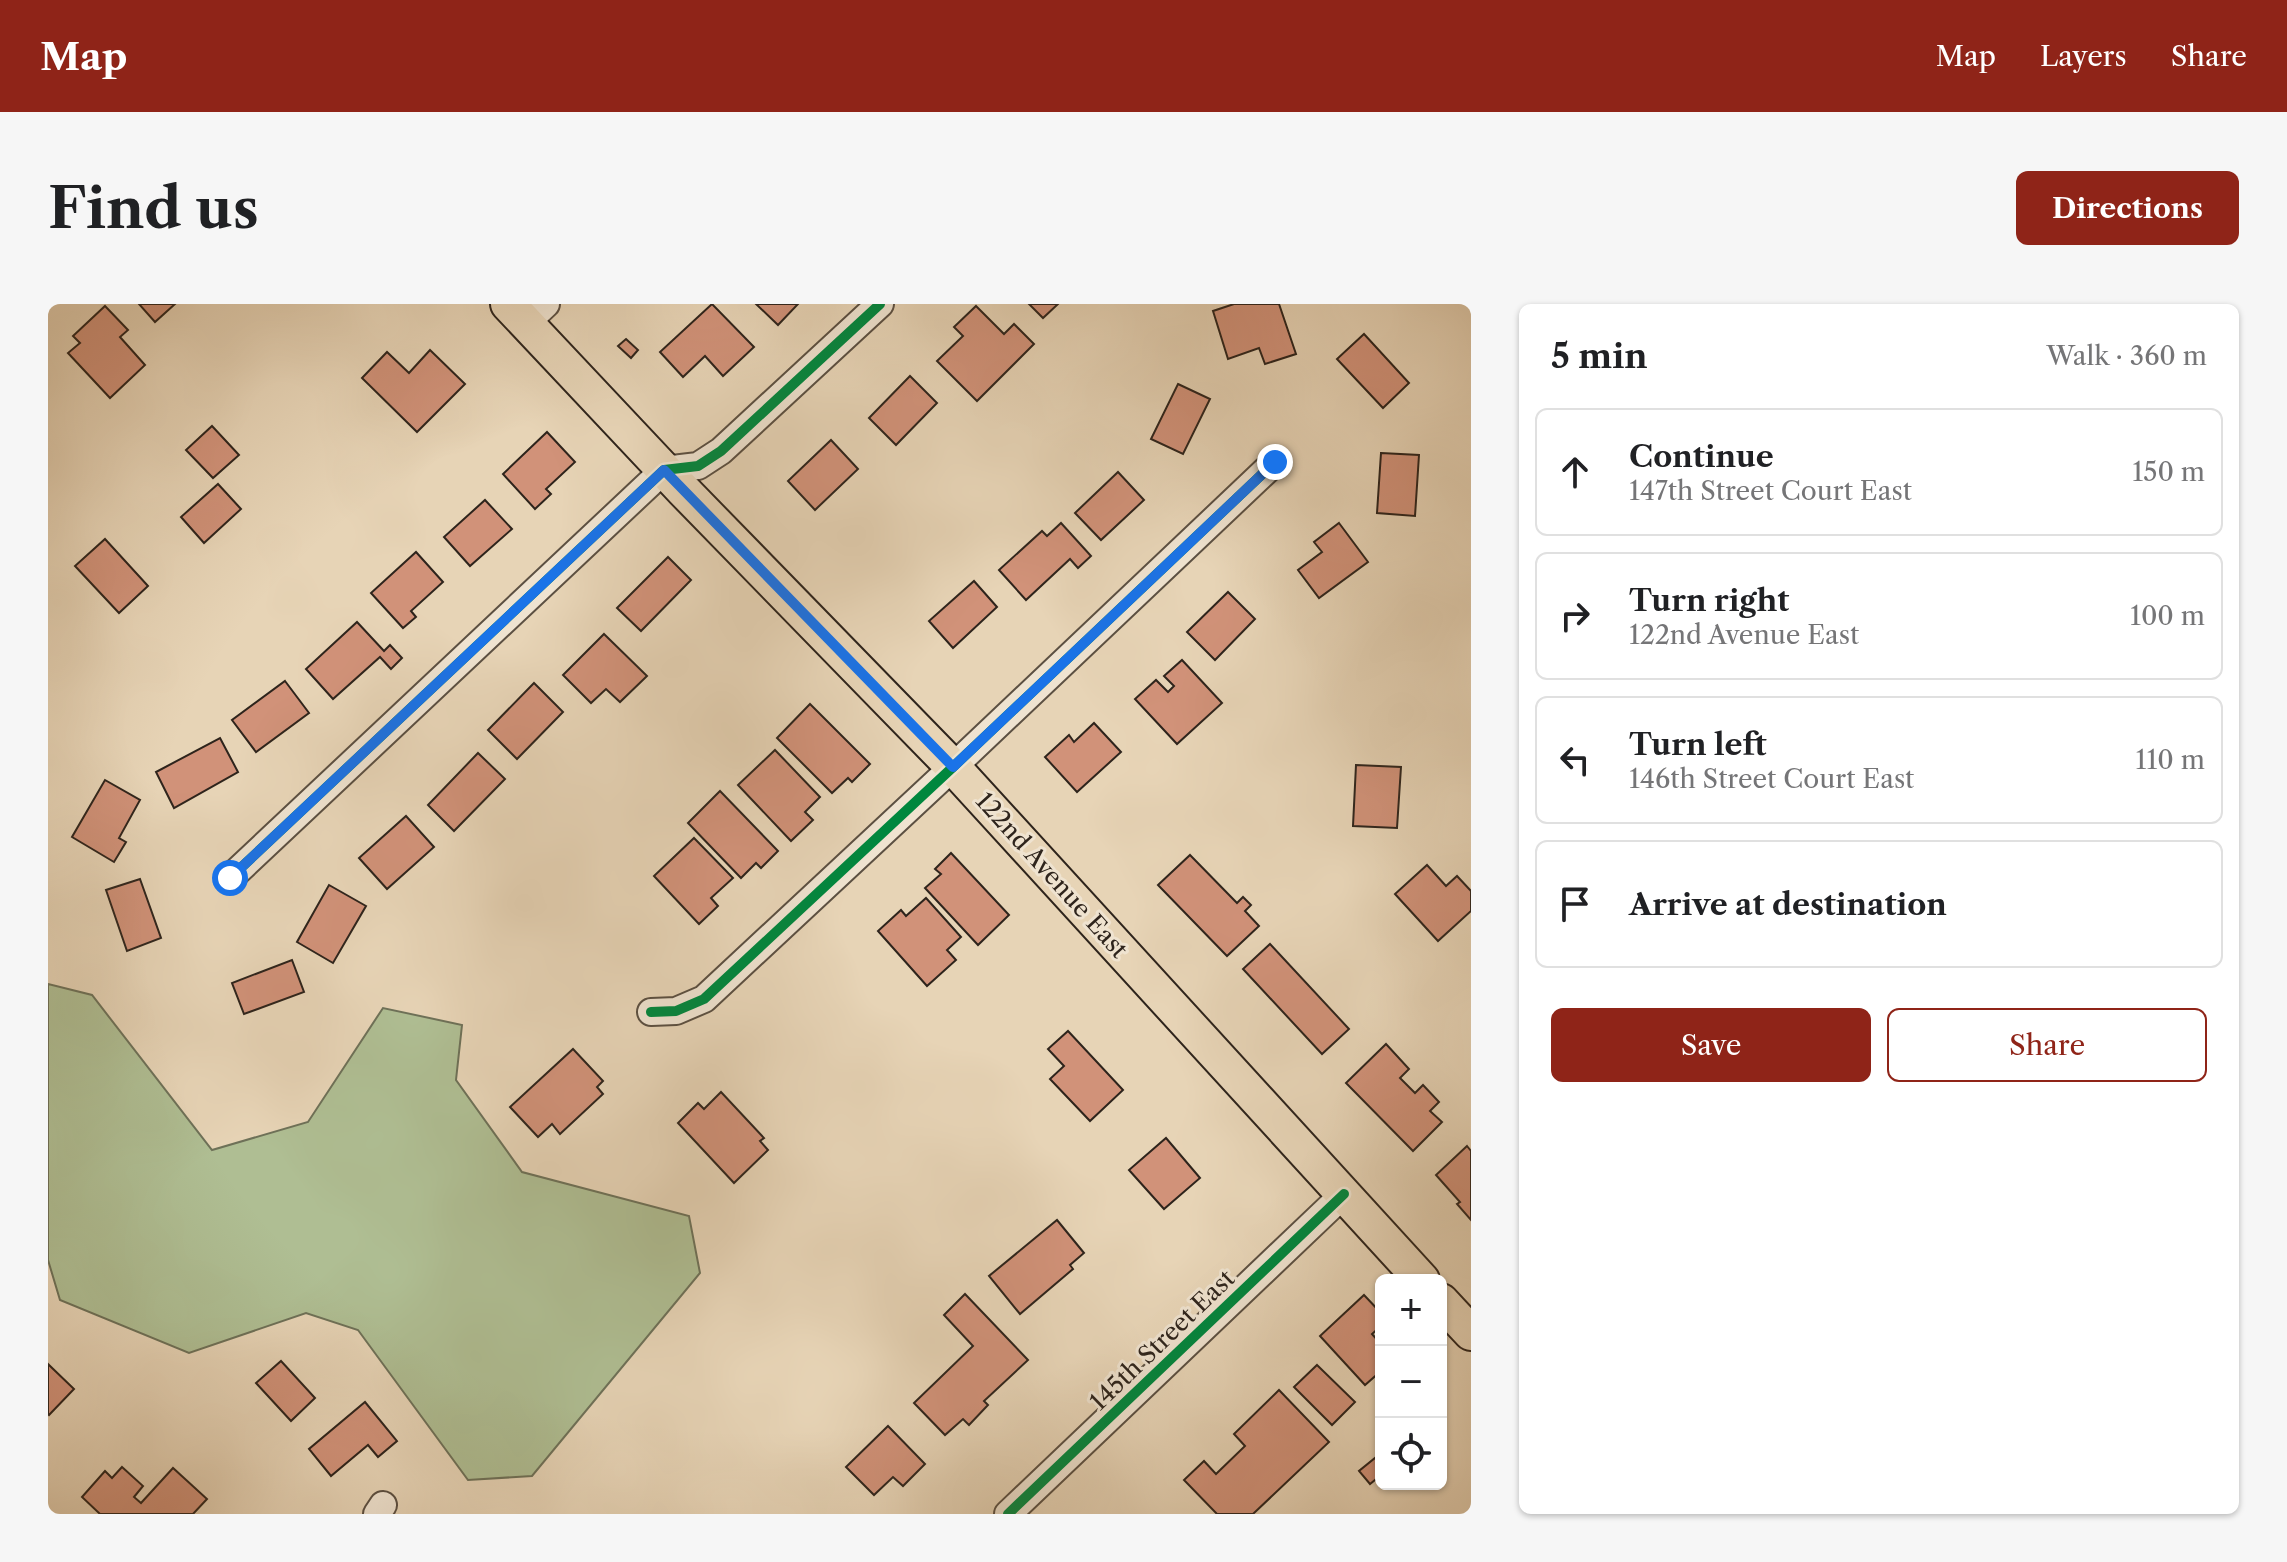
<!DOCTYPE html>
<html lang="en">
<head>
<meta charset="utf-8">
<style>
	:root { --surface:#fff; --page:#f6f6f6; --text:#202124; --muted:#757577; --line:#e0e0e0; --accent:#8f2418 }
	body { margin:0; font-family:"Libre Caslon Text",serif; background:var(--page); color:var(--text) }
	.controls { position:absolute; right:24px; bottom:24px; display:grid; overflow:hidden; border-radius:12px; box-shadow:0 2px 6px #0004 }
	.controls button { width:72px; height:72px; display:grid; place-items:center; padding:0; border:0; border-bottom:2px solid var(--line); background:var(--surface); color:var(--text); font:40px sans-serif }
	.stop { position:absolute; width:24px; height:24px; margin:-18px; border:6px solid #1a73e8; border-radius:50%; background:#fff }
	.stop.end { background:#1a73e8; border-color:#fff; box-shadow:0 2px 8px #0008 }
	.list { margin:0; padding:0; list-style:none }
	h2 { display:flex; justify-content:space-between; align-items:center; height:104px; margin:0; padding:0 32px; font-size:34px }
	h2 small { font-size:26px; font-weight:400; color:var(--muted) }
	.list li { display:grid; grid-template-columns:52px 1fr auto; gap:24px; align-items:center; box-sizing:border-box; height:128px; margin:0 16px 16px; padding:0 16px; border:2px solid var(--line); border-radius:12px }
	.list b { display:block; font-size:30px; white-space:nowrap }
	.list p { margin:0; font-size:26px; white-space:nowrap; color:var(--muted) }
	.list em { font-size:26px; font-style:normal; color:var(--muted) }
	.actions { display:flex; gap:16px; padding:24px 32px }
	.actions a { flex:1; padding:18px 0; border:2px solid var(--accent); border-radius:12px; text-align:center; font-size:28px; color:var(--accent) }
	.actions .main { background:var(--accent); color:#fff }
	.icon { flex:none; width:44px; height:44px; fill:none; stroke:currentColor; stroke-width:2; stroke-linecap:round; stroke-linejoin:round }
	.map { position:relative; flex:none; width:1423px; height:1210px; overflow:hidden; border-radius:12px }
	header { display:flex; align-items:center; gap:48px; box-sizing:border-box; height:112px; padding:0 40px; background:var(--accent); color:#fff }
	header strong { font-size:38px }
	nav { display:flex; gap:44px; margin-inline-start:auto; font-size:28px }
	.intro { display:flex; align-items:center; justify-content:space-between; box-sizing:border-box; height:192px; padding:0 48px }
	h1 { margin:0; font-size:56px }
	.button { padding:20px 36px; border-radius:12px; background:var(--accent); color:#fff; font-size:28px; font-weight:700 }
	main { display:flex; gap:48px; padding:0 48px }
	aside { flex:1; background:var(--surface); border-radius:12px; box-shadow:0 2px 6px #0004 }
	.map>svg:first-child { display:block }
	.green { fill:#afbe93; stroke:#6e7158; stroke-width:2 }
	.building { fill:#d19279; stroke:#2e241c; stroke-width:2 }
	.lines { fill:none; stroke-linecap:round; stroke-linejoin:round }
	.minor-casing { stroke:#5c5042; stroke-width:30 }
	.major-casing { stroke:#2e241c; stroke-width:38 }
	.minor { stroke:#efe3d0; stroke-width:26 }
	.major { stroke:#e7d4b6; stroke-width:34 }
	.cycleway-casing { stroke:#efe3d0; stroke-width:15 }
	.cycleway { stroke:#00873e; stroke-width:10 }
	.route { stroke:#1a73e8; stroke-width:10 }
	.labels { text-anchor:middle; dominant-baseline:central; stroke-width:6; stroke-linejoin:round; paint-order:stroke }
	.street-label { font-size:24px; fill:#2e241c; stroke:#efe3d0 }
</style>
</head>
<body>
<header>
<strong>Map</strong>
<nav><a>Map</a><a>Layers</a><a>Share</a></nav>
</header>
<div class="intro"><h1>Find us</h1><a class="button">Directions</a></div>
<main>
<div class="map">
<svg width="1423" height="1210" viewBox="0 0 1423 1210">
	<rect width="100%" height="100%" fill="#e7d4b6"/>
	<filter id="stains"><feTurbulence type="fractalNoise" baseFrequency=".0025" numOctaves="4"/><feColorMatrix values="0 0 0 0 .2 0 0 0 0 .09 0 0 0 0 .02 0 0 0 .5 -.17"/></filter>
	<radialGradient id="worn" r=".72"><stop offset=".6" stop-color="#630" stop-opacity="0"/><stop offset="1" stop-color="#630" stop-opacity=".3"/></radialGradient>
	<path class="green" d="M0,680L44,691L164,846L260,818L335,704L414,721L408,776L474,868L641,912L652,969L484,1172L420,1176L310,1026L258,1009L141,1049L12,996L0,956Z"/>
	<g class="building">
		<path d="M91,0H127L107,18Z"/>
		<path d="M664,0L706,43L675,72L657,52L635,73L612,48Z"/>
		<path d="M708,0H750L730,21Z"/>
		<path d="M981,0H1010L995,14Z"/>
		<path d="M1186,0H1231L1248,50L1217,60L1211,44L1180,55L1165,7Z"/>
		<path d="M57,2L80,26L72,33L97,61L62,94L20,49L32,39L25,32Z"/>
		<path d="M928,2L956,30L966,20L986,40L929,97L889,57L915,32L906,23Z"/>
		<path d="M1316,30L1361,79L1335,104L1289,55Z"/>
		<path d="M578,35L590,46L583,54L570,42Z"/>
		<path d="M382,46L417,80L369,128L314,74L339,48L361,69Z"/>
		<path d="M862,72L889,99L848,141L821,114Z"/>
		<path d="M1130,80L1162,95L1135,150L1103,135Z"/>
		<path d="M164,122L191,151L165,174L138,146Z"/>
		<path d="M499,128L527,158L498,185L503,190L487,205L455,170Z"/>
		<path d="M783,136L810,165L767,206L740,177Z"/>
		<path d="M1333,149L1371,151L1367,212L1329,209Z"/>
		<path d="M1070,168L1096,196L1053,236L1027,209Z"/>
		<path d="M170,180L193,205L156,239L133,213Z"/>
		<path d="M437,196L464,225L422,262L396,233Z"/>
		<path d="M1013,219L1043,252L1030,264L1022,255L978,296L951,266L994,227L999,232Z"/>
		<path d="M1291,219L1320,258L1271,294L1250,266L1274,248L1266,238Z"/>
		<path d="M57,235L100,282L71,309L27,262Z"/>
		<path d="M368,248L395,278L363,307L368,313L355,324L323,289Z"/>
		<path d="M620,253L643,276L593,327L569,304Z"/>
		<path d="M926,277L949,303L905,344L881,317Z"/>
		<path d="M1180,288L1207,315L1167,356L1139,328Z"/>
		<path d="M309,318L336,347L342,341L354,354L343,365L332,353L285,395L258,365Z"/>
		<path d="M556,330L599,372L572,398L558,385L543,399L515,371Z"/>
		<path d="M1134,356L1174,399L1129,440L1087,395L1108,376L1120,388L1126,382L1116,372Z"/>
		<path d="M237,377L261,409L208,448L184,416Z"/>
		<path d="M486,379L515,408L469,455L440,426Z"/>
		<path d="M762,400L822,460L804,478L800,474L784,489L729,434Z"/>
		<path d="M1046,419L1073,448L1029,488L997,453L1021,431L1026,438Z"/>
		<path d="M172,434L190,468L126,504L108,468Z"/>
		<path d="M727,446L772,493L757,508L765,516L743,537L690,481Z"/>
		<path d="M430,449L457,475L406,527L380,501Z"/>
		<path d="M1308,461L1353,463L1349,524L1305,522Z"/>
		<path d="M57,476L92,496L71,534L78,538L66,558L24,533Z"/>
		<path d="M672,487L730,547L713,564L708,559L693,574L640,519Z"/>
		<path d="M358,512L386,543L339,585L311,554Z"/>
		<path d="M646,534L685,574L663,594L670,602L651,620L606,572Z"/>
		<path d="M903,549L961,611L930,641L877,584L893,570L887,565Z"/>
		<path d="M1142,551L1189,599L1195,593L1203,601L1197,607L1211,622L1179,652L1110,581Z"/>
		<path d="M1379,561L1398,582L1409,572L1423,587V607L1390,637L1347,590Z"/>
		<path d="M92,575L113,634L79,647L58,586Z"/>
		<path d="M281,581L318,602L285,659L249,638Z"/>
		<path d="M878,594L913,633L899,646L908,656L879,682L830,627L853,606L858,612Z"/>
		<path d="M1222,640L1301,725L1274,750L1195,665Z"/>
		<path d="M244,656L256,688L196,710L184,679Z"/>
		<path d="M1020,727L1075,786L1042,817L1002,775L1016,762L1000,745Z"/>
		<path d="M1338,740L1361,765L1352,774L1367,789L1375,781L1391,798L1382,807L1394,818L1365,847L1298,779Z"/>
		<path d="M525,745L555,777L549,783L555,790L512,830L504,820L490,833L462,803Z"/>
		<path d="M673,788L716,834L712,837L720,846L686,879L630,819L650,799L656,805Z"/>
		<path d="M1118,834L1152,874L1116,905L1081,866Z"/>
		<path d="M1419,842L1423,847V916L1409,900L1412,898L1388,871Z"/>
		<path d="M1009,916L1036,949L1022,961L1025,965L972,1010L941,972Z"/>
		<path d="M917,990L980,1056L936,1097L940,1101L921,1121L915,1115L897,1131L866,1099L925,1042L896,1011Z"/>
		<path d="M1316,991L1333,1009V1022L1324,1030L1333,1040V1067L1317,1081L1272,1032Z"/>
		<path d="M233,1057L267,1094L243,1117L208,1079Z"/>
		<path d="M0,1060L26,1085L1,1111L0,1110Z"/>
		<path d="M1269,1061L1307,1098L1284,1121L1246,1083Z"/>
		<path d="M1231,1086L1281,1138L1205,1210H1169L1136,1176L1156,1157L1168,1170L1197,1142L1186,1130Z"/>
		<path d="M317,1098L349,1137L330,1153L320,1141L283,1172L261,1145Z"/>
		<path d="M840,1122L877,1160L855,1182L845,1173L826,1191L798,1163Z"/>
		<path d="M1327,1154L1333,1161V1171L1322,1180L1311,1167Z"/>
		<path d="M74,1163L95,1182L86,1193L93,1199L125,1164L159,1195L145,1210H52L34,1193L57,1167L64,1174Z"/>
	</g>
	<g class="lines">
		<defs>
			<g id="minor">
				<path d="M478,19L498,0"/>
				<path d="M182,574L616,166L650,162L673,147L832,0"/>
				<path d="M603,708L628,707L656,695L905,463L1227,158"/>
				<path d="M329,1210L335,1201"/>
				<path d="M960,1210L1296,890"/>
			</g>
			<g id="major">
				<path d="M460,0L636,187L905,463L1374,976"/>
				<path d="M1393,997L1423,1029"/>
			</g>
		</defs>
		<use href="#minor" class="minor-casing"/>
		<use href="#major" class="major-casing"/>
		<use href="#minor" class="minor"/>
		<use href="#major" class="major"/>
		<defs>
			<g id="cycleway">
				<path d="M182,574L616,166L650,162L673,147L832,0"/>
				<path d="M603,708L628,707L656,695L905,463L1227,158"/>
				<path d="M960,1210L1296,890"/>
			</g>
		</defs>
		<use href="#cycleway" class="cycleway-casing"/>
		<use href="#cycleway" class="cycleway"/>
	</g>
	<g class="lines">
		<path class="route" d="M182,574L616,166L905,463L1227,158"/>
	</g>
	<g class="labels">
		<g class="street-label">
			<text transform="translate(1004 571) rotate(48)">122nd Avenue East</text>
			<text transform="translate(1114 1036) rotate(-44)">145th Street East</text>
		</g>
	</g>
	<rect width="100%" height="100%" filter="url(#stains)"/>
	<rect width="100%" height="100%" fill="url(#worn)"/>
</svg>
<div class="controls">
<button>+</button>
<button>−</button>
<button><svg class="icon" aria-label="locate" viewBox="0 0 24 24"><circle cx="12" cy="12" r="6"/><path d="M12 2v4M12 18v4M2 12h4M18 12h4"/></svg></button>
</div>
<div class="stop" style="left:182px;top:574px"></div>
<div class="stop end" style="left:1227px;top:158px"></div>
</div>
<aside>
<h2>5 min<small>Walk · 360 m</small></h2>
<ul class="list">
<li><svg class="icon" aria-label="ahead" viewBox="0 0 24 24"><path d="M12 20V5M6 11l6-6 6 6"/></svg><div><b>Continue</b><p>147th Street Court East</p></div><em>150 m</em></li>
<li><svg class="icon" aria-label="right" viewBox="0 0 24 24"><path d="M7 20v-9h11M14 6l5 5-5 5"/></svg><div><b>Turn right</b><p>122nd Avenue East</p></div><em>100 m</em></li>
<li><svg class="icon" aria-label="left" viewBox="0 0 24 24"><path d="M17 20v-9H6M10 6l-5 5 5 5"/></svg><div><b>Turn left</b><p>146th Street Court East</p></div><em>110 m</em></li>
<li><svg class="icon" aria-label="arrive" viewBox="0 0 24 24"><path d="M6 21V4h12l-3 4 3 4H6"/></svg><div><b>Arrive at destination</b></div></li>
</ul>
<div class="actions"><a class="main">Save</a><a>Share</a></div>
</aside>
</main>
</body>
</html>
